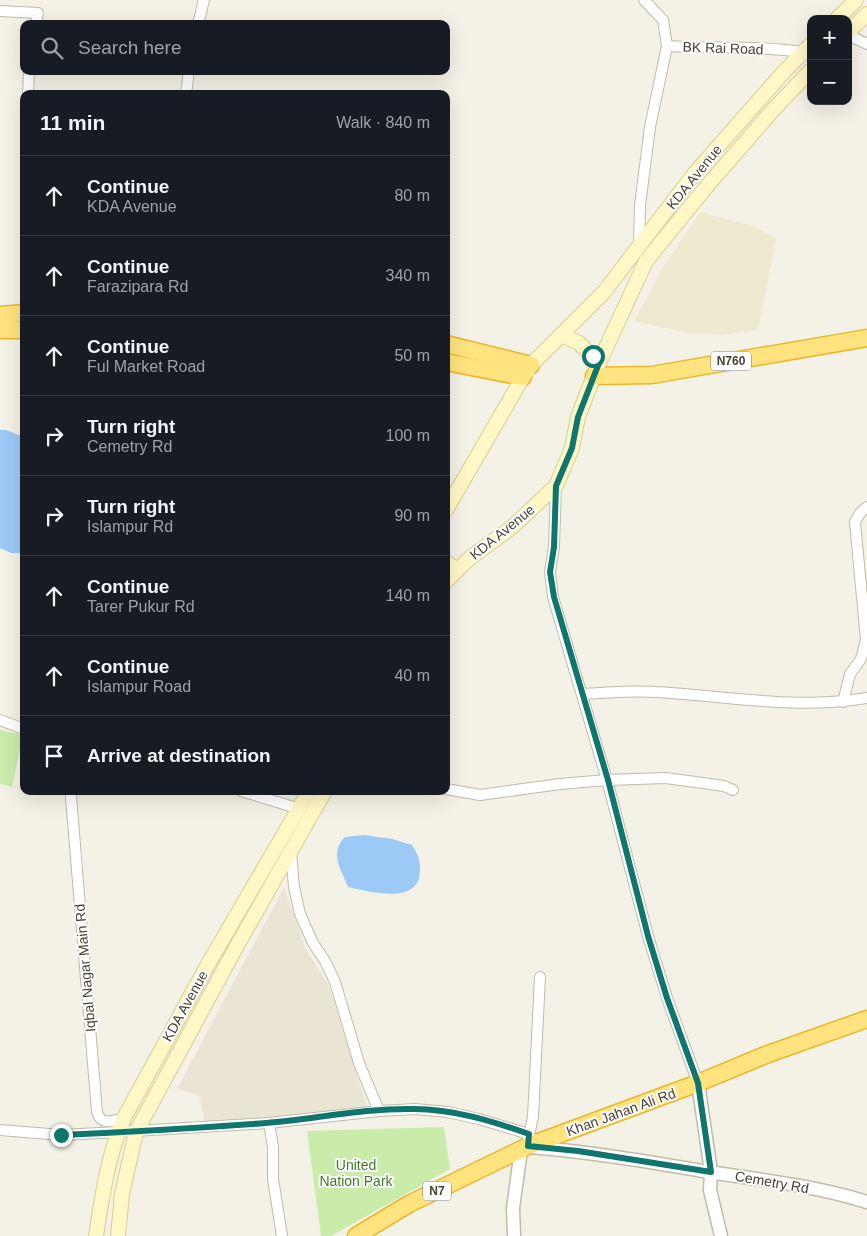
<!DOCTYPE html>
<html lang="en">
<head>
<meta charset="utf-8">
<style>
	:root { --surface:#171b24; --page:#20242c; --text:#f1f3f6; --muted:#9ea1a6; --line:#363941 }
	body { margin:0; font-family:Arial,sans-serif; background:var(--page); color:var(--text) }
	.controls { position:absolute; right:15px; top:15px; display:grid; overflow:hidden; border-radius:10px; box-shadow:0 5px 20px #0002 }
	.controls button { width:45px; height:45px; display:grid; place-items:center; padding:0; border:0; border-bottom:1px solid var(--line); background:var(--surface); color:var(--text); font:25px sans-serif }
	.stop { position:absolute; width:15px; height:15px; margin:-11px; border:4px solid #0f766e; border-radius:50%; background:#fff }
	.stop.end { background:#0f766e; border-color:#fff; box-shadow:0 1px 5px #0008 }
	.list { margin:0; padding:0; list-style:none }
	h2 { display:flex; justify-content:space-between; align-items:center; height:65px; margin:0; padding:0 20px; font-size:21px }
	h2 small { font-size:16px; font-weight:400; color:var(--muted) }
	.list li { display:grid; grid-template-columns:32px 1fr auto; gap:15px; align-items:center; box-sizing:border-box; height:80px; padding:0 20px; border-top:1px solid var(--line) }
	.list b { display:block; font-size:19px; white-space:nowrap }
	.list p { margin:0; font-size:16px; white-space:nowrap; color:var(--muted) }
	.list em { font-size:16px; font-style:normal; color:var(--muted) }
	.icon { flex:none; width:28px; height:28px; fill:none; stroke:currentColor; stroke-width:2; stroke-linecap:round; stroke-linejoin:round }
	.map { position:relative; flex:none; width:867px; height:1236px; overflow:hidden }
	.search { position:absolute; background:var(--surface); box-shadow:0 5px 20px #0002; left:20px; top:20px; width:430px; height:55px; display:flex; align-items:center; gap:12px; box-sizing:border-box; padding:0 18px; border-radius:10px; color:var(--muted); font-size:19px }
	.panel { position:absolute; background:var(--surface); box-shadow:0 5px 20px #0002; left:20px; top:90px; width:430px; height:705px; border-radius:10px }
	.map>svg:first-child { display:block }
	.residential { fill:#e9e4d4 }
	.education { fill:#efe9cf }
	.green { fill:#c9ecab }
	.water { fill:#9dc9f6 }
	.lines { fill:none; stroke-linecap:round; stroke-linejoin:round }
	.minor-casing { stroke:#c1bba8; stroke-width:12 }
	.tertiary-casing { stroke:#c1bba8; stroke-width:15 }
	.secondary-casing { stroke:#d8cd92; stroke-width:16 }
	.trunk-casing { stroke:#eab72a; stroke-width:19 }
	.minor { stroke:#fff; stroke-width:10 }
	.tertiary { stroke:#fff; stroke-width:12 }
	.secondary { stroke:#fff7c6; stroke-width:14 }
	.trunk { stroke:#ffe37e; stroke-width:16 }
	.route { stroke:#0f766e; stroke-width:6 }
	.labels { text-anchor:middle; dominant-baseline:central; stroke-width:4; stroke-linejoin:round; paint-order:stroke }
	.shield { fill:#fff; stroke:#7f7b72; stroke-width:1 }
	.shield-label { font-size:12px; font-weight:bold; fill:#484235 }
	.street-label { font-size:14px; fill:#484235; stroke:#fff }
	.park-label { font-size:14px; fill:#3c7f23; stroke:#fff }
</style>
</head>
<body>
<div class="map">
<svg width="867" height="1236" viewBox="0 0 867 1236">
	<rect width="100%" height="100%" fill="#f4f2e6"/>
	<path class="residential" d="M284,887L306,950L329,986L368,1110L206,1127L199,1095L177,1089Z"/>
	<path class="education" d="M700,212L756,227L776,238L766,292L758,330L722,335L688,333L634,321L662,269Z"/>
	<g class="green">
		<path d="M0,730L23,735L12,787L0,784Z"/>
		<path d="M444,1127L450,1169L331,1236H321L307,1131Z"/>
	</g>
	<g class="water">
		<path d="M0,430H6L24,437V553H11L0,548Z"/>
		<path d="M364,835L392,839L412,845C419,856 422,864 419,878C412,904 367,891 348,887C341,869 329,853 345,837Z"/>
	</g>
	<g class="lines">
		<defs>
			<g id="minor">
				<path d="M0,11L38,13L36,24"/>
				<path d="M198,24L204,0"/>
				<path d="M848,35L867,44"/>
				<path d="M667,46C712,49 758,45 802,52"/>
				<path d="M28,94L29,71"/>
				<path d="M186,94L189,71"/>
				<path d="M639,246L640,205L650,127L667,46L663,20L644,0"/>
				<path d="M556,486L554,547L550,572L553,597L607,780L648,936L667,998L698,1083"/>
				<path d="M863,608L855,522L860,513L867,507"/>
				<path d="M583,694C607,693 632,690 656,692C728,696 795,710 867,698"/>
				<path d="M843,702L850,674L861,659L866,640L863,608H867"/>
				<path d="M0,720L24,729"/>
				<path d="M446,789L480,795L560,784L607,780L666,778L724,786L733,790"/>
				<path d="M72,791L71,797L97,1112C101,1126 113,1121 124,1118"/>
				<path d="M241,791L300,809"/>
				<path d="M291,853L294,887L300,914L313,943L325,961L335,982L359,1063L379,1111"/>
				<path d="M269,1123L273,1147V1179L282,1236"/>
				<path d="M0,1130L61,1135L118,1132L269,1123L379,1111L415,1109L448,1112L479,1119L529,1134"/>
				<path d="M528,1140L533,1117L540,977"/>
			</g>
			<g id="tertiary">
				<path d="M698,1083L711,1172L710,1190L721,1236"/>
				<path d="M531,1147C591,1152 650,1162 709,1172C762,1180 816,1186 867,1202"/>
				<path d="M514,1236L513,1208L521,1150"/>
			</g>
			<g id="secondary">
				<path d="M837,19L856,0"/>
				<path d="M848,32L867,14"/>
				<path d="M561,335L604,292L694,174L781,75L811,44"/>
				<path d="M446,510L523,377L531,365L561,335L579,343L599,363"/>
				<path d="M446,562L457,570"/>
				<path d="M446,581L471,557L511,528L556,486L572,448L578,417L599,363L646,261L707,186L774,109L811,70"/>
				<path d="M96,1236C102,1197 108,1155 124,1118L207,966L309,791"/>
				<path d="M118,1236L122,1194L136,1132L239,942L325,791"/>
			</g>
			<g id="trunk">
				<path d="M0,315L24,313"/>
				<path d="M0,330H24"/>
				<path d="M446,344L531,365"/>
				<path d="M446,362L523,377"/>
				<path d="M594,376L652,375L867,338"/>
				<path d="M356,1236L409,1204L528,1146L698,1083L768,1054L867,1019"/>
			</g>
		</defs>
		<use href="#minor" class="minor-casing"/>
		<use href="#tertiary" class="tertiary-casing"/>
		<use href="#secondary" class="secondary-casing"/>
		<use href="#trunk" class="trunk-casing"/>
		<use href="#minor" class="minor"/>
		<use href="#tertiary" class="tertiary"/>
		<use href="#secondary" class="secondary"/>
		<use href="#trunk" class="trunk"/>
	</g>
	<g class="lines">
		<path class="route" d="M61,1135C129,1132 198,1128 266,1123C315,1119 364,1108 414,1109C453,1109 492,1121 529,1134L528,1146L578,1151L711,1172L698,1083L667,998L648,936L608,780L554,597L550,572L554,547L556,486L572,448L578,417L599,363L593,356"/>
	</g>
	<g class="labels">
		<g class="shield">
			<rect x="711" y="351.5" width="40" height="19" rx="4"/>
			<rect x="423" y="1181.5" width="28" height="19" rx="4"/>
		</g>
		<g class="shield-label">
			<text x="731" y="361">N760</text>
			<text x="437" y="1191">N7</text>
		</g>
		<g class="street-label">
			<text transform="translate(723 48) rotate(2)">BK Rai Road</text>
			<text transform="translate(694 177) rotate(-51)">KDA Avenue</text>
			<text transform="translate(502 532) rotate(-39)">KDA Avenue</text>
			<text transform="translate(85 968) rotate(-95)">Iqbal Nagar Main Rd</text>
			<text transform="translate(185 1006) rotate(-61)">KDA Avenue</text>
			<text transform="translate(621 1112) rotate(-20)">Khan Jahan Ali Rd</text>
			<text transform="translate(772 1182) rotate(10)">Cemetry Rd</text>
		</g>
		<g class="park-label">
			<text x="356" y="1165">United<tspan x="356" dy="16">Nation Park</tspan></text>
		</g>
	</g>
</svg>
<div class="controls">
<button>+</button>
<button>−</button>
</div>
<div class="stop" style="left:593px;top:356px"></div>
<div class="stop end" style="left:61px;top:1135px"></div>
<div class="search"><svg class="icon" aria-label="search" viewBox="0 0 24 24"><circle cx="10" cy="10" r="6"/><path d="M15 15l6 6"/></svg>Search here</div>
<section class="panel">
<h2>11 min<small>Walk · 840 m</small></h2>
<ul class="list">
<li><svg class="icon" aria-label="ahead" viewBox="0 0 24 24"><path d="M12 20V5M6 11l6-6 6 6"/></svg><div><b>Continue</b><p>KDA Avenue</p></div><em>80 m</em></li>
<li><svg class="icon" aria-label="ahead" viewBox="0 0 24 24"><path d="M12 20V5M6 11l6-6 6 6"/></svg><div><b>Continue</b><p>Farazipara Rd</p></div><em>340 m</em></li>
<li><svg class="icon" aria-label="ahead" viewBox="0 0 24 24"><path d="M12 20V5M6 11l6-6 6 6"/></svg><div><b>Continue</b><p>Ful Market Road</p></div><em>50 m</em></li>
<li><svg class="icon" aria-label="right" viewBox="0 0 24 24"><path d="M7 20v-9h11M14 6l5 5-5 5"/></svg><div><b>Turn right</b><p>Cemetry Rd</p></div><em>100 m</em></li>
<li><svg class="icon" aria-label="right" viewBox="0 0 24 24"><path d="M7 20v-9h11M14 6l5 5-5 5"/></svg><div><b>Turn right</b><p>Islampur Rd</p></div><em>90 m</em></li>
<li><svg class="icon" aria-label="ahead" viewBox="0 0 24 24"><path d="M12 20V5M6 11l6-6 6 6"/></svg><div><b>Continue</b><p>Tarer Pukur Rd</p></div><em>140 m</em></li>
<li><svg class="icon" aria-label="ahead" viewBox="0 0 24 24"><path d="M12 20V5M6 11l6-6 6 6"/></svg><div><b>Continue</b><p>Islampur Road</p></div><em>40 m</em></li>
<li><svg class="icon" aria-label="arrive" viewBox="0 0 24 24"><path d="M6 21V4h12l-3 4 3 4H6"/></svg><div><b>Arrive at destination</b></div></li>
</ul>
</section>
</div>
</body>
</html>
